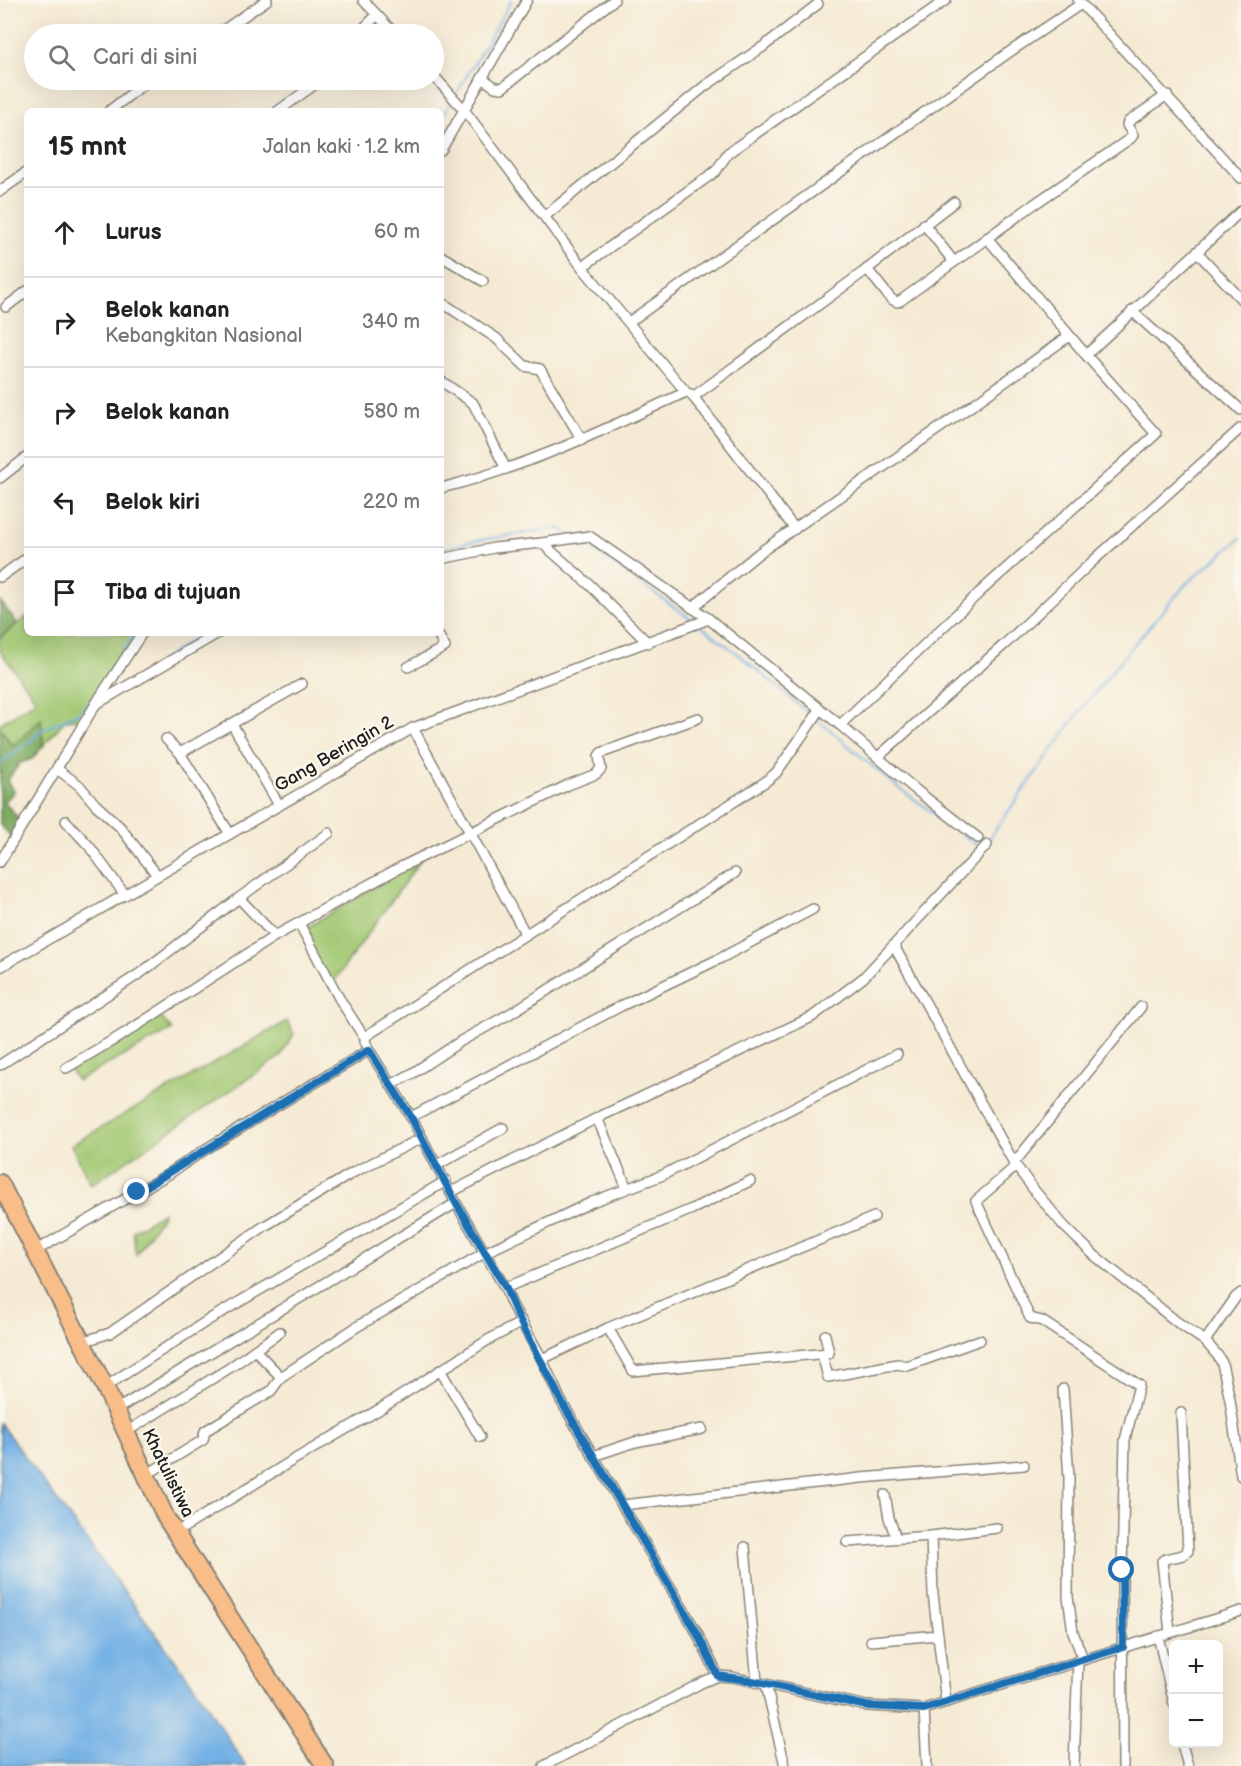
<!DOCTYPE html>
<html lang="id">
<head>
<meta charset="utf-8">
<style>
	:root { --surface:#fff; --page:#f2f2f2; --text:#222; --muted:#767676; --line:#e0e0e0 }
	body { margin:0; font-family:"Balsamiq Sans",sans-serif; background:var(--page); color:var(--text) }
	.controls { position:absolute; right:18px; bottom:18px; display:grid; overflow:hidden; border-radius:9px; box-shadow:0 6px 24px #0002 }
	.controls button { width:54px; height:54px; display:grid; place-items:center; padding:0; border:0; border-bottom:2px solid var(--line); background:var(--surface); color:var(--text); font:30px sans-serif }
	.stop { position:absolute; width:18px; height:18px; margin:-14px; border:4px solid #1f6fb2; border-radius:50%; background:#fff }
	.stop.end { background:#1f6fb2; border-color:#fff; box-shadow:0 2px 6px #0008 }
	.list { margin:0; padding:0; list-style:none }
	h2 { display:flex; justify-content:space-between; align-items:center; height:78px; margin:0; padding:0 24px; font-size:26px }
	h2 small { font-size:20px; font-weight:400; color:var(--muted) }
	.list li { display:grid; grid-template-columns:39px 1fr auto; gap:18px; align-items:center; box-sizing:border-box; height:90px; padding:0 24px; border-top:2px solid var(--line) }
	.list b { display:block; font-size:22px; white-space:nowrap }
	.list p { margin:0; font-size:20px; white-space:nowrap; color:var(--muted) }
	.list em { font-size:20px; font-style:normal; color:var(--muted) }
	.icon { flex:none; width:33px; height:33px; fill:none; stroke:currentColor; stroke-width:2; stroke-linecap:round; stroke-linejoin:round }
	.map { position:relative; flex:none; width:1241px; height:1766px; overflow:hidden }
	.search { position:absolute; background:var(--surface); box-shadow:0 6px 24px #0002; left:24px; top:24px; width:420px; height:66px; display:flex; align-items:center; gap:15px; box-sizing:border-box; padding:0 21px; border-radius:33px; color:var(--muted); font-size:22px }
	.panel { position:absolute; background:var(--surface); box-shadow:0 6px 24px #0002; left:24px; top:108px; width:420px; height:528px; border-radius:9px }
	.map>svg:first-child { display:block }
	.green { fill:#a0c771; stroke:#5e7246; stroke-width:1.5 }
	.forest { fill:#80ac63; stroke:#4e6440; stroke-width:1.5 }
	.water { fill:#72b0e5; stroke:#476680; stroke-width:1.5 }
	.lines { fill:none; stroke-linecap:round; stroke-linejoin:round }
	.stream { stroke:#72b0e5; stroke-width:2 }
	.street-casing { stroke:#888378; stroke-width:12 }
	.highway-casing { stroke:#888378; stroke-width:20 }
	.street { stroke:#fff; stroke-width:9 }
	.highway { stroke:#f8bd88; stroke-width:16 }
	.route { stroke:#1f6fb2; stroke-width:8 }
	.labels { text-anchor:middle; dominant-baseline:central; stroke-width:5; stroke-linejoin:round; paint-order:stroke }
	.street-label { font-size:18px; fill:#1c1c1c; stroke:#fbf7ec }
</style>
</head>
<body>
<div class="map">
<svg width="1241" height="1766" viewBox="0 0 1241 1766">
	<rect width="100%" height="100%" fill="#fbf7ec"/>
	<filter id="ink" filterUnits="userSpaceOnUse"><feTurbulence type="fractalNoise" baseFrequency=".0167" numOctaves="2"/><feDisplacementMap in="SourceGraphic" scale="12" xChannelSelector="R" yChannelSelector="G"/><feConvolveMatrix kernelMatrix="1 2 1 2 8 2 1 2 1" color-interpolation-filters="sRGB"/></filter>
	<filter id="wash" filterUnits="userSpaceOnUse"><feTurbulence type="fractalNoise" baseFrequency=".008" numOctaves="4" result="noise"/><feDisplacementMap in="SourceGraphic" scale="24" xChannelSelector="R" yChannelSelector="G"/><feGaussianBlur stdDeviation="1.35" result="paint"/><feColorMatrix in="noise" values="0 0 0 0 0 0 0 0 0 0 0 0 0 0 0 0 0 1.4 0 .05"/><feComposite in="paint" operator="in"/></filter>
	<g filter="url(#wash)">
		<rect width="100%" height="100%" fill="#f5ead4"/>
		<g class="green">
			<path d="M27,616V633H143L84,724L76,719L65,720L43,746L41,719L13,746L0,728V724L36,700L0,651V638Z"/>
			<path d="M422,858L330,987L301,931Z"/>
			<path d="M158,1014L172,1030L77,1081L69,1068Z"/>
			<path d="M287,1021L294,1034L280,1057L91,1185L71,1145Z"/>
			<path d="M164,1212L136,1255L133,1231Z"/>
		</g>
		<g class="forest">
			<path d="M0,601L17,623L0,638Z"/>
			<path d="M41,719L43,746L32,759L20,763L7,781L14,792L4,802L22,822L12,837L0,825V728L13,746Z"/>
		</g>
		<path class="water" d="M0,1423L197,1690L246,1766H0Z"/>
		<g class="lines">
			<g class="stream">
				<path d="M455,96L512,0"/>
				<path d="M441,119L452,100"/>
				<path d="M581,541L694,621"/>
				<path d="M441,549L469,542L558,528L571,535"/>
				<path d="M701,626L738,654L813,717"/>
				<path d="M160,662L202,633"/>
				<path d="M100,689L134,633"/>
				<path d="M818,720L891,782L978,846L981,845"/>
				<path d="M0,763L30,742L40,731L78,713L97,694"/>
				<path d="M986,843L1082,708L1136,642L1187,583L1241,538"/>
			</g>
		</g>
	</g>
	<g filter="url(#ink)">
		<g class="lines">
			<defs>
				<g id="street">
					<path d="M363,0L395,34"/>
					<path d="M1078,0L1241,178"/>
					<path d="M218,34L267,0"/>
					<path d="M358,34L377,15"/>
					<path d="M434,76L465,111L582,267L686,392C606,429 527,467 441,488"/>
					<path d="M482,78L495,87L502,88L614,0"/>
					<path d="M109,111L149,80"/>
					<path d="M278,111L321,80"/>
					<path d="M441,150L527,0"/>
					<path d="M0,191L27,172"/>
					<path d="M545,216L705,86L764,46L818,4"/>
					<path d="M924,224L954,262"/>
					<path d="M1197,252L1241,299"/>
					<path d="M441,256L483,281"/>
					<path d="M582,267L716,171L728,153L946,0"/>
					<path d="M867,269L891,299L897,302L900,301L1033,205L1131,138L1133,135L1127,125L1128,122L1167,95"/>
					<path d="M441,302L496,338L525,366L540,369L582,440"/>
					<path d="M6,307L27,291"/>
					<path d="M1132,311L1241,410"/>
					<path d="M629,322L1008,53L1081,4"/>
					<path d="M1086,355L1241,211"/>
					<path d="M441,381L473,403L506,469"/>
					<path d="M691,394L795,529"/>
					<path d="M693,397L862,273L954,202"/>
					<path d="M0,478L27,457"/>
					<path d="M542,543L591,586L648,643"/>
					<path d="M441,559L494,548L542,543L589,536L709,619L840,725L916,790L978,838"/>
					<path d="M0,577L27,558"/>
					<path d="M692,608L759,553L974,404L1069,336"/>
					<path d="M408,667L445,647L437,633"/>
					<path d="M98,703L218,633"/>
					<path d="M232,724L279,805"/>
					<path d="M840,725L980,592L1156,434L1086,355L987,238"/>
					<path d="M413,728L526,935"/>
					<path d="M166,739L180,753L230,834"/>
					<path d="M180,753L302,684"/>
					<path d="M878,757L1006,643L1093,561L1241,428"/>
					<path d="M57,769L79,785L95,804L120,827L157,875"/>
					<path d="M66,821L89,846L125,895"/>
					<path d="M0,862L100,697L142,633"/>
					<path d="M239,898L275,936"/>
					<path d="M299,923L339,998L362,1034L366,1036L365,1041L369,1050L411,1117L456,1203L505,1288L511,1303L542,1359L560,1399L696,1631L718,1676"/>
					<path d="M894,946L1014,1163L1034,1190L1064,1226L1094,1255L1177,1322L1205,1341L1218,1356L1222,1363L1230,1400L1241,1476"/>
					<path d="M0,967L413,728L709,619"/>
					<path d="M366,1036L765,782L776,773L820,710"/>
					<path d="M0,1065L142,972L239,898L329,833"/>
					<path d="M66,1068L127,1032L275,936L401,867L568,785L596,774L601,769L599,756L601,753L698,718"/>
					<path d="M391,1085L413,1073L461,1041L511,1013L735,873"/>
					<path d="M411,1117L621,1006L721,958L813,909"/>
					<path d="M597,1118L627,1188"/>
					<path d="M1014,1163L1141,1007"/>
					<path d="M437,1165L503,1128"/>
					<path d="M1016,1166L976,1201L1030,1318L1042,1321L1139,1385L1125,1440L1122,1570L1123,1766"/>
					<path d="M451,1192L597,1118L812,1017L863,978L987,845"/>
					<path d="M35,1251L167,1175L206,1149L369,1050"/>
					<path d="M505,1288L692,1209L750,1181"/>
					<path d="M608,1328L874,1217"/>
					<path d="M1205,1341L1236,1297L1241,1293"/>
					<path d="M82,1342L110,1333L263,1227L354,1172L422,1138"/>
					<path d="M255,1350L281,1377"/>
					<path d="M822,1354L828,1377L898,1364L907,1366L980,1340"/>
					<path d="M542,1359L608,1328L633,1371L829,1353L825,1335"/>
					<path d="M440,1370L480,1437"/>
					<path d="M105,1387L210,1319L446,1181"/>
					<path d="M1063,1389L1069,1478L1068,1597L1073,1632L1083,1659"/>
					<path d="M115,1407L124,1405L456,1203"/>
					<path d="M126,1432L231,1367L280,1332"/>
					<path d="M593,1456L635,1442L702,1429"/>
					<path d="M146,1475L203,1440L205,1431L271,1391L281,1377L358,1326L484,1253L592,1202L663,1175L897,1054"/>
					<path d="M885,1495L889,1518L896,1538"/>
					<path d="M622,1505L861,1478L1024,1465"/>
					<path d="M175,1533L290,1462L380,1409L488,1340L522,1322"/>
					<path d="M931,1536L933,1594L946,1702"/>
					<path d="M847,1542L931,1536L997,1528"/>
					<path d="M745,1547L757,1682"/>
					<path d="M1170,1632L1162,1561C1170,1555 1182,1559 1188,1551L1181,1413"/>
					<path d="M1158,1636L1174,1704"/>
					<path d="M871,1641L938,1635"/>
					<path d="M766,1685L785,1766"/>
					<path d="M924,1709L927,1766"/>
					<path d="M1182,1744L1188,1766"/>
					<path d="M544,1766L703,1682L718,1676L732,1677L867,1706L924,1709L1241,1611"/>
					<path d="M1074,1766L1078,1660"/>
				</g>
				<path id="highway" d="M0,1183L105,1387L166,1518L325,1766"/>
			</defs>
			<use href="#street" class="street-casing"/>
			<use href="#highway" class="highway-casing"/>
			<use href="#street" class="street"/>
			<use href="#highway" class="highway"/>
		</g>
	</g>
	<g class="lines" filter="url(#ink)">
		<path class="route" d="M137,1192L369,1050L411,1117L456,1203L506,1288C519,1325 543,1362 560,1399L696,1631L718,1676L748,1680L867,1706L924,1709L1123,1647L1122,1570"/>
	</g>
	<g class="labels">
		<g class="street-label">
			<text transform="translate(334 754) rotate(-30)">Gang Beringin 2</text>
			<text transform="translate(168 1473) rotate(64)">Khatulistiwa</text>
		</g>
	</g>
</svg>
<div class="controls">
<button>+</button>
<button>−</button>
</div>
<div class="stop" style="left:1122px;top:1570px"></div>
<div class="stop end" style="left:137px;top:1192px"></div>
<div class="search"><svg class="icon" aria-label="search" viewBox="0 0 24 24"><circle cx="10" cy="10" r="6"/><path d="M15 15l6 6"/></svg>Cari di sini</div>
<section class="panel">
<h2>15 mnt<small>Jalan kaki · 1.2 km</small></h2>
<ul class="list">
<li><svg class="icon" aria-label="ahead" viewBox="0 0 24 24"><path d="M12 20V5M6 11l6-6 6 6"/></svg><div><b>Lurus</b></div><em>60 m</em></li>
<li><svg class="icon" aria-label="right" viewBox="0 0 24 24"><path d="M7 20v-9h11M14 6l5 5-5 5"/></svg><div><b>Belok kanan</b><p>Kebangkitan Nasional</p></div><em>340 m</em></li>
<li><svg class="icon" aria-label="right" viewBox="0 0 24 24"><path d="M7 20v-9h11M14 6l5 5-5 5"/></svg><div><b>Belok kanan</b></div><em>580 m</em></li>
<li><svg class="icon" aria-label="left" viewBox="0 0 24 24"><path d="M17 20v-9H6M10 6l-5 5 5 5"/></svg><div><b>Belok kiri</b></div><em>220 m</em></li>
<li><svg class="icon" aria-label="arrive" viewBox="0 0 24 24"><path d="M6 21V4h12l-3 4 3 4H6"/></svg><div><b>Tiba di tujuan</b></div></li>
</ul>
</section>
</div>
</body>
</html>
